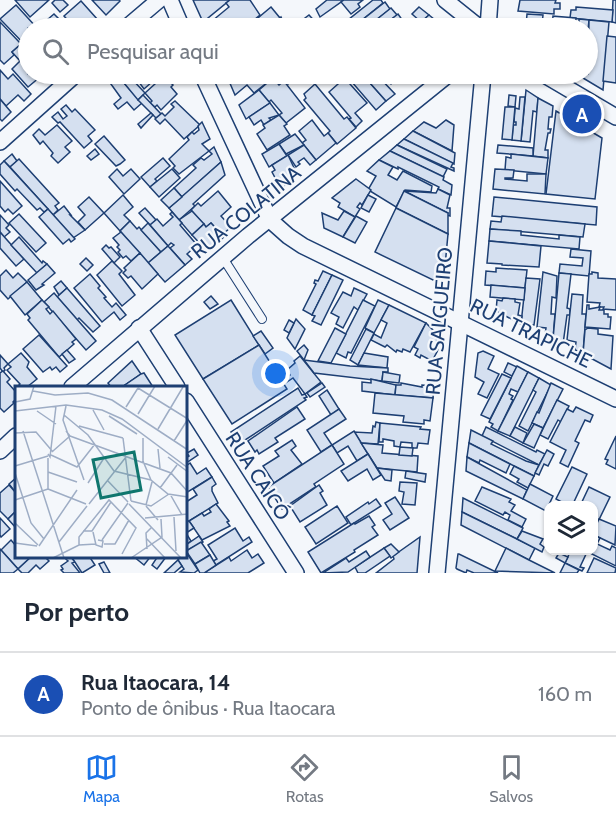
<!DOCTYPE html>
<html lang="pt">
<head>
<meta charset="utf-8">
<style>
	:root { --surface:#fff; --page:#f2f2f3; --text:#1f2937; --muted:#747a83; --line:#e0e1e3; --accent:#1a73e8 }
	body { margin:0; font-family:Cabin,sans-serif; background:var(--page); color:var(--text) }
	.controls { position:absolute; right:18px; bottom:18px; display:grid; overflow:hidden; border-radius:12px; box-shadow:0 2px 4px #0004 }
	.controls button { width:54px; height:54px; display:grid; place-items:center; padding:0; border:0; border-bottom:2px solid var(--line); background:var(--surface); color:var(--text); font:30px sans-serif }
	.you { position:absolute; left:276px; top:374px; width:21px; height:21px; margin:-15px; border:4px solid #fff; border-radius:50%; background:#1a73e8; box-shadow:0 0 0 9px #1a73e833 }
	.badge { display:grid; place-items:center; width:39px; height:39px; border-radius:50%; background:var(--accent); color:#fff; font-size:20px; font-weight:700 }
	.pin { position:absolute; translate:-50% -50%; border:3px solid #fff; box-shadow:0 2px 6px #0006 }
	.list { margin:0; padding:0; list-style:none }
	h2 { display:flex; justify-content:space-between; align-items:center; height:78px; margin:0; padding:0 24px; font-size:26px }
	h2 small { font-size:20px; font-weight:400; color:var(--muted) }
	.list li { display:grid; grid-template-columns:39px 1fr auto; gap:18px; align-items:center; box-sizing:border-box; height:84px; padding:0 24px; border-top:2px solid var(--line) }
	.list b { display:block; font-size:22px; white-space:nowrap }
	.list p { margin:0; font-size:20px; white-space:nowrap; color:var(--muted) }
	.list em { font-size:20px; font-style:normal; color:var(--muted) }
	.icon { flex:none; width:33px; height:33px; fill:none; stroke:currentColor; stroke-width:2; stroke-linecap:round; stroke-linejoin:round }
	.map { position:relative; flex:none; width:616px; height:573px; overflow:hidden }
	.search { position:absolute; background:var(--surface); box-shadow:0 2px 4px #0004; left:18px; right:18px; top:18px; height:66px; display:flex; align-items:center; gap:15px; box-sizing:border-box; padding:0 21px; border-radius:33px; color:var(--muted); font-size:22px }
	.sheet { height:162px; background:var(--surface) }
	nav { display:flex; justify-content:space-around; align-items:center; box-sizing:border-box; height:84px; border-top:2px solid var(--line); background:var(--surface); font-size:16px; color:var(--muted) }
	nav a { display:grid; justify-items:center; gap:3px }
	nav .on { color:var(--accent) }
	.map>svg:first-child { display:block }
	.building { fill:#d5e0f0; stroke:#1d3f73; stroke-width:1.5 }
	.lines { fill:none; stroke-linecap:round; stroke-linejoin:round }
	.service-casing { stroke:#1d3f73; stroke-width:10 }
	.minor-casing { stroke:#1d3f73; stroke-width:18 }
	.service { stroke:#f4f7fb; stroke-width:8 }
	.minor { stroke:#f4f7fb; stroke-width:15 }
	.labels { text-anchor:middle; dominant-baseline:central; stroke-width:4.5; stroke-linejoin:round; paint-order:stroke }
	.street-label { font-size:20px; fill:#1d3f73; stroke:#f4f7fb }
	.inset-road { fill:none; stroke:#9eadc5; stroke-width:1.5 }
	.view { fill:#0f766e; fill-opacity:0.15; stroke:#0f766e; stroke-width:3 }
	.inset-edge { fill:none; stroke:#1d3f73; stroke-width:3 }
</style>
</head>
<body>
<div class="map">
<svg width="616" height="573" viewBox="0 0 616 573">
	<rect width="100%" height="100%" fill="#f4f7fb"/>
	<g class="building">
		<path d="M15,0H49L30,17Z"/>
		<path d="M55,0H63L68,5L60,12L52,3Z"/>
		<path d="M92,0H119L120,1L106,15Z"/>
		<path d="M193,0H230L203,22Z"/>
		<path d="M230,0H250L260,15L244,28H240L236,24L230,28H218L212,21L229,7L226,3Z"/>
		<path d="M327,0H344L320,17L316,9Z"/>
		<path d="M344,0H363L358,4L360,7L351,14L341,2Z"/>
		<path d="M373,0H381L383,3L352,28H346L343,24Z"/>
		<path d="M520,0H556L555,3H560V9H554V14L518,11Z"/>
		<path d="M613,0H616V23L612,22Z"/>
		<path d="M81,1L98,20L90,28H75L64,16Z"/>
		<path d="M385,2L390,9L366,28H352Z"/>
		<path d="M16,5L37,28H28V46L27,47L0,19Z"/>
		<path d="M271,7L280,18L267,28H246Z"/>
		<path d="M419,7L429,15L421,22L412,14Z"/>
		<path d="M576,7L613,10L612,22L570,18L571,10H576Z"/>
		<path d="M391,8L397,15L380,28H366Z"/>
		<path d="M54,14L68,28H41L37,24L42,23L46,28L51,24L47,20Z"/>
		<path d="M398,14L403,21L394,28H380Z"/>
		<path d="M527,14L543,15L542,25L552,26L553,16L576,18L575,28H533V27L526,26Z"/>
		<path d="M309,15L321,28H307L301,21Z"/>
		<path d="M429,15L445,28H413L421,22Z"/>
		<path d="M281,17L285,26L287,24L291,28H267Z"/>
		<path d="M579,19L589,20L588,30L579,28Z"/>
		<path d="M404,20L409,28H394L403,21Z"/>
		<path d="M589,20L609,22L603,90L583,78V74H588Z"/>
		<path d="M0,22L21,44L12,52L14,55L4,64L0,60Z"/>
		<path d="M607,36L616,37V83L603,81Z"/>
		<path d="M21,44L28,53V74H47L50,77L44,82L40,77L28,87L12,69L20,61L12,52Z"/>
		<path d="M0,70L8,79L13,74L31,94L24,101L18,95L6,106L0,99Z"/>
		<path d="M116,74H126L128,75L133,74L124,83Z"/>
		<path d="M116,74L142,103L134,110L127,102L118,109L114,104L121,98L108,80Z"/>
		<path d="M133,74H161L144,89Z"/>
		<path d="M166,74H179L170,82L173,85L171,87L177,94L161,110L157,105L155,107L150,103L152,101L145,93Z"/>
		<path d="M238,74H278L254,93L247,85L235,95L229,81Z"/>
		<path d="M279,74H300L288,84Z"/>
		<path d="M331,74H341L367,103L355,113L362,121L356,127L349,119L351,118L329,92L338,84L329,75Z"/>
		<path d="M345,74H362L386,101L376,110Z"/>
		<path d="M362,74H376L395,94L386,101Z"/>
		<path d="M382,74H398L400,76L391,84Z"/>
		<path d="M130,77L145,93L138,100L124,83Z"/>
		<path d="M273,78L279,85L284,81L305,108L286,123L279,115L282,113L271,100L269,102L259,90Z"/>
		<path d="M315,84L344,119L347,117L356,128L337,144L328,133L330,131L304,100L306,98L304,94Z"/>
		<path d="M259,90L270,103L246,119L239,105Z"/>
		<path d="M526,90L538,98L537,112L533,111L530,142L521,141Z"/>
		<path d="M143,95L161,114L156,118L138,100Z"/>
		<path d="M509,95L516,96L515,107L508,106Z"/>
		<path d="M520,97H525L521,141L512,140L513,125H516V122H514L515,108L519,109Z"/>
		<path d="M538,98L553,106L552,117H549L548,129H551L550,133H548L545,150H548V158L533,156Z"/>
		<path d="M0,99L11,112L2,121L0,119Z"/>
		<path d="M175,101L200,125L184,139L165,119L160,124L155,119L162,113L165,116L174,107L171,104Z"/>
		<path d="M270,103L279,115L269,118L271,120L264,125L261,120L254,125L249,117Z"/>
		<path d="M66,105L72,112L75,109L95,130L88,136L92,141L84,148L60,122L58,123L52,117L58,112L63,119L67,116L61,109Z"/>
		<path d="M505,107H515L512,140L502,139Z"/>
		<path d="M556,111L602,138L595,199L546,194Z"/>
		<path d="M151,113L153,115L141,128L138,124Z"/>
		<path d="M279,115L287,124L284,126L290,135L267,150L257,134L265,128L263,125Z"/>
		<path d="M312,120L324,136L328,133L336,143L316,160L302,143L306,140L299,131Z"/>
		<path d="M446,120L454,125L452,151L413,131L424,122L436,128Z"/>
		<path d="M202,122L210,139L202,144L209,151L179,174L173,168L175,166L169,159L189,140L187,137L192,132L194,134L199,130L198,126Z"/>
		<path d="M57,125L72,141L65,147L70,152L58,163L51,156L53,153L43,141L40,144L33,135L39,129L45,135Z"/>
		<path d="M413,131L455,153L454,164L404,139Z"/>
		<path d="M295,134L304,145L286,154L279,144Z"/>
		<path d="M104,136L125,160L120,164L116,166L95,144Z"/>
		<path d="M404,139L453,163L451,167L454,168V171L397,145Z"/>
		<path d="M279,144L287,156L269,167L262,154Z"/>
		<path d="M304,145L316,160L310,165L304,158L298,162L300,164L296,167L288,155Z"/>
		<path d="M397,145L447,169L443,177L390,151Z"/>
		<path d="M498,145L533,148V156L497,153Z"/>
		<path d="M214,147L221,162L182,197L174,188L196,168L193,165L201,158L204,160L212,154L209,151Z"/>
		<path d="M95,149L99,154L91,160L87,156Z"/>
		<path d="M390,151L444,177L443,180L452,185L451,195L438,189L439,187L398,167V169L379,160Z"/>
		<path d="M12,154L17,161L10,167L4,161Z"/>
		<path d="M511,154L548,158L546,174L505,170L506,157L511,158Z"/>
		<path d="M288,155L296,172L291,174L294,178L284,186L279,185L272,172L275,170L272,165Z"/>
		<path d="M163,158L170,166L155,179L157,181L150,187L141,177Z"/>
		<path d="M19,159L59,203L55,206L58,210L53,215L10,167Z"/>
		<path d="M379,160L393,167L388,175L397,180L403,171L432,186L431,192L405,190L396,207L370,191L369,188L376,176L367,171Z"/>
		<path d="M4,161L48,209L44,212L40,208L37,210L17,189L15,191L0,174V165Z"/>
		<path d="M221,162L225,175L193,204L195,206L179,220L169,208Z"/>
		<path d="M117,169L123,176L131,169L140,179L124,194L109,177Z"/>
		<path d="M172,169L180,178L159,197L150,187Z"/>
		<path d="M495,169L514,170L513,178H505V179L527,181V174H546L545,194L493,189Z"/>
		<path d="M356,179L371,190L362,205L360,203L357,207L360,209L355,217L338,207L340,203L332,198Z"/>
		<path d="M0,181L22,206L13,214L8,209L5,212L0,206Z"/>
		<path d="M174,188L182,197L169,208L161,200Z"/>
		<path d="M438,189L450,195L447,208H450V216L447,215L448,213L404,191L436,193Z"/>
		<path d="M218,191L231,207L221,216L231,227L222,235L211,223L206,227L191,210L198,203L201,206Z"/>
		<path d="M404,191L448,213V234L396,208Z"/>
		<path d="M123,195L133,207L124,215L130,221L120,231L104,213Z"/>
		<path d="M368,195L376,199L369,212L361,208Z"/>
		<path d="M89,197L104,213L85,230L78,222L85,215L78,207Z"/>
		<path d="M494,197L597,207L596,225L492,216Z"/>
		<path d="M64,206L71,215H70L85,230L73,238L53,215Z"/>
		<path d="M145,208L156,220L150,225L139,213Z"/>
		<path d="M396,208L448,234L444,277L433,280L375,252Z"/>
		<path d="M48,209L75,239L71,242L69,239L63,244L39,217Z"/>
		<path d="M192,211L204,224L192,235L179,220Z"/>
		<path d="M344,211L355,217L343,237L324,228L322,213L338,220Z"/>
		<path d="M172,212L182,223L180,225L197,245L187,254L192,259L185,265L170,248L174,245L171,243L168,246L150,225L157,219L163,226L173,217L170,214Z"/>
		<path d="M19,214L46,243L36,252L9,223Z"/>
		<path d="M0,215L9,225L6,228L10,232L4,237L0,232Z"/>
		<path d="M356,216L367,222L355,243L343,237Z"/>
		<path d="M502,216L585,224L583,237L490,229L491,221L501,222Z"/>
		<path d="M130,221L137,229L139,227L161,252L148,263L120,231Z"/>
		<path d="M148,223L168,246L161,252L141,230Z"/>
		<path d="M211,223L224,237L207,251L192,235L204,224L206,227Z"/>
		<path d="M490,229L521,231V235L559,239V235L580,237L579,249L489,241Z"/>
		<path d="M0,232L24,259L16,266L0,248Z"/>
		<path d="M121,232L140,253L131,261L126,256L123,258L118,252L120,250L117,247L119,245L113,238Z"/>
		<path d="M19,237L42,263L43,261L47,264L37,273L11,245Z"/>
		<path d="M489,241L541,246L539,267L502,265V264L487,263Z"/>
		<path d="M106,245L109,248L111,247L120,257L114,263L102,249Z"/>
		<path d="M168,246L185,265L165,282L148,263Z"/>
		<path d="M571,249L591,251L589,276L559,273L560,264L582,266L583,258L570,257Z"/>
		<path d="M140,253L158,274L142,289L131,276L128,278L123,273L126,270L124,268Z"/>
		<path d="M86,258L93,265L87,271L80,264Z"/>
		<path d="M112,261L122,271L119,274L135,295L122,306L97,275Z"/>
		<path d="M47,264L55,273L42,284L44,285L36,290L28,280Z"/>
		<path d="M496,268L527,270L525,288L485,285L486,271L496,272Z"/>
		<path d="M6,270L13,278L18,273L27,282L8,299L0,290V276Z"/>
		<path d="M323,271L332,275L312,315L303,310L316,284L314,283L315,280L318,281Z"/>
		<path d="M543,272L557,276L556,298L552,297L551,314H555L553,339L545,335L546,328L537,327Z"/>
		<path d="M592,272L598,273V278L616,279V310L603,309L604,307H599L600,303L587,302L589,274H592Z"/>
		<path d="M559,273L571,274L567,308L570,309V315H567L563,344L553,339Z"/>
		<path d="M90,274L100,286L98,288L106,297L104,298L112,307L116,303L126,315L120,320L114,312L102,322L74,288Z"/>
		<path d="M332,275L343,280L321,325L312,321L315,316L312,315Z"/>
		<path d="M526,278L540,279L534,325L521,324Z"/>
		<path d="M61,281L67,288L59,295L54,287Z"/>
		<path d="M27,282L42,300L25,315L10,296Z"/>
		<path d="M491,285L525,288L524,300L490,297Z"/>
		<path d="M67,288L100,326L93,332L79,318L77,320L57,297Z"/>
		<path d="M354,288L367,294L358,310L354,307L343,328L336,324L339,317L331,313L343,292L351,296Z"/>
		<path d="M54,293L96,341L86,350L44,302Z"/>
		<path d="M572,294L583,295L582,314H586L583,353L575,350L576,342L567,340Z"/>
		<path d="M211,296L218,304L210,309L204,302Z"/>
		<path d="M503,298L515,299V302L520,303L518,315L522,316L521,324L496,311L497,300L502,301Z"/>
		<path d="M42,300L49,307L46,309L50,314L53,311L76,339L72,342L74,344L59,357L28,320L30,318L27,314Z"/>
		<path d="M231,300L259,345L203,379L175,335Z"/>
		<path d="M363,300L375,306L351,353L348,352L346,358L336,353Z"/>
		<path d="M378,300L389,305L374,333L365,328Z"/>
		<path d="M389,305L426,323L410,352L403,349L402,352L397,350L396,352L387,345L385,347L371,340L374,334L381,338L387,323L381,320Z"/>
		<path d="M587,305H589V309L600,307L599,310H604V314H608V317H611L610,329L585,327Z"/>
		<path d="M296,319L305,329L295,349L287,338Z"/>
		<path d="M289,320L294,323L289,333L284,330Z"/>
		<path d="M426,323L433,330L438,343V350L432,361L421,355L420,358L415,355L418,349L414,347Z"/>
		<path d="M335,328L346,334L331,363L318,361Z"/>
		<path d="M588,328L598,329V334L613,336L611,369L583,354L585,330Z"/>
		<path d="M366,329L374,333L358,365L350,360Z"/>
		<path d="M261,331L273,348L265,354L253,336Z"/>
		<path d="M39,335L67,366L60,372L56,367L52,370L50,367L43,372L23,349Z"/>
		<path d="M259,345L287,389L232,424L203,379Z"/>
		<path d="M304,345L308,350L304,360L297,351Z"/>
		<path d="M67,350L75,359L69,363L62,354Z"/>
		<path d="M483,351L494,356L488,369L499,374L487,398L478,394L484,382L475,377L478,353Z"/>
		<path d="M21,353L29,362L27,367L37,379L27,387H17L20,384L7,370L11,367L8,364Z"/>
		<path d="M364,353L388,357L387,368L358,365Z"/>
		<path d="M0,355L8,364L4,368L5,370L3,372L0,368Z"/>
		<path d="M300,356L321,382L305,394L293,378L284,384L282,380L290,375L287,370L295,363L294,361Z"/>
		<path d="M304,360L350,366L388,368V372H383L382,381L314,373Z"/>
		<path d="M132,361L141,374L122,387H111L108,383Z"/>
		<path d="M508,363L517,367L512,376L504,372Z"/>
		<path d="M517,366L528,372L518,392L511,389L509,394L513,396L511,399L513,400L498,431L491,427L493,424L489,422Z"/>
		<path d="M3,371L10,379L7,382L16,392V399L13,402L14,403L4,412L0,408V373Z"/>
		<path d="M383,372L400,375L399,383L382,381Z"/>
		<path d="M528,372L539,378L510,436L498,431Z"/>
		<path d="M144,373L153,387H122L141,374Z"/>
		<path d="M502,374L511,378L490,419L481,415Z"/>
		<path d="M539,378L551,385L528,431L519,426L536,392L533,390Z"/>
		<path d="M371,379L396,385L395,395L362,391V382L371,383Z"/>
		<path d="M322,383L325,387L310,397L307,393Z"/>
		<path d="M401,383L422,387V385L434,386L433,398L395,395L396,385H401Z"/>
		<path d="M551,383L563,389L543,428L532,423L537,412L539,413Z"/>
		<path d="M298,388L302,395L305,394L307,397L304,398L306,400L239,444L231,432Z"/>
		<path d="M327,390L339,409L331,415L319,396Z"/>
		<path d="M375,393L433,398L430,421L424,420V424L403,422L404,416L373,413Z"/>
		<path d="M557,400L569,406L561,422L558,420L548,439L540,435Z"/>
		<path d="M297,407L305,419L275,438L278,442L259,454L257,450L255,452L248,441Z"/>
		<path d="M576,407L593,415L590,422L585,420L575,441L579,443L568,467L560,463L566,450L550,442L567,409L573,412Z"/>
		<path d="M339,409L346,419L324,433L332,445L321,452L307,430Z"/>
		<path d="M376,422L380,423L378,444L361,443L354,432L372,433L373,426L375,427Z"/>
		<path d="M380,423L421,427L420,429L430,430L428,444L418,443L417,448H412V443L401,442L400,447L394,446V441L383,439V442H379Z"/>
		<path d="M534,424L543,428L534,448L523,443Z"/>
		<path d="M486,427L536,452L537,450L545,454L539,465L482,436Z"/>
		<path d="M515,427L527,433L523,443L510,436Z"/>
		<path d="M471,430L493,441L491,444L526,461L539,465L534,476L469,443Z"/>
		<path d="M354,431L368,454L357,461L348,446L337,453L332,445Z"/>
		<path d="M616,436V469L606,464L608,460L605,459Z"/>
		<path d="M292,440L296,446L291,450L302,464L274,483L263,466L279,456L275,451Z"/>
		<path d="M361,443L383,445L382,453L418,456L417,472L377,468Z"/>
		<path d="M469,443L510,464L506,473L480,460L479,463L467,457Z"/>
		<path d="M332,445L344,464L314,484L316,487L314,488L282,509L268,487Z"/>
		<path d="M400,447L413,448L412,456L399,455Z"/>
		<path d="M194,449L198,455L186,463V458L189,456L187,453Z"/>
		<path d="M547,450L554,454L548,466L544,464L539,475L535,473Z"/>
		<path d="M368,454L381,475L373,480L367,469L348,481L341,471Z"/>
		<path d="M467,457L527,490L523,499L466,471Z"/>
		<path d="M190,463L197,474L206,468L212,477L186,493V466Z"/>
		<path d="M514,466L534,476L528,488L517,482L519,479L510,474Z"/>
		<path d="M572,467L587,474L572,506H569L556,499Z"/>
		<path d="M377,468L392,470L391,481L385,480Z"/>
		<path d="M406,471L426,474L425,482L405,478Z"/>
		<path d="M212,477L216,484L212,487V491L218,503L186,523V502L197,495L193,489Z"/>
		<path d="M16,478V493L9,484Z"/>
		<path d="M400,482L417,483L415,505L402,504L404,492L399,491Z"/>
		<path d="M530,484L553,496L546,511L523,499Z"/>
		<path d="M9,485L16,493V511L8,519L0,511V493Z"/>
		<path d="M319,485L323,491L320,493L327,505L300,522L290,506Z"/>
		<path d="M482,487L511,499L509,502L515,505L511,511L526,519L522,527L508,520L510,515L505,512L503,515L475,501Z"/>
		<path d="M589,487L610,497L594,530V506H580Z"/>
		<path d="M395,497L409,518L390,530L383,520L392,514L385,503Z"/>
		<path d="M463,498L523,528L517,539L462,512Z"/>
		<path d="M376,499L381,506L351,525L346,517L368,502L369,504Z"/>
		<path d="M216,504L229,521L227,522L230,526L202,540L189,521L202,513L204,516L211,512L209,509Z"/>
		<path d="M337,506L348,523L316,544L305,527Z"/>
		<path d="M16,511V528L8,519Z"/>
		<path d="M462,512L535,548L529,560L461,525Z"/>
		<path d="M369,516L375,525L372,527L378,535L354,550L355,552L321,573L308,552L354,523L355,524Z"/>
		<path d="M0,518L10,529L1,537L0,535Z"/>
		<path d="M599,519L616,526L615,545L594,535V530Z"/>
		<path d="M189,521L194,528L186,533L191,541L186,545V523Z"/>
		<path d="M235,528L243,541L249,537L252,542L216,565L213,561L217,559L208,545Z"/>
		<path d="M522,531L543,539L540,544L544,547L542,552L517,539Z"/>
		<path d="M594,535L600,538L597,544L610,550L612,546L616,548V566L584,550H594Z"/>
		<path d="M199,536L203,542L186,551V545Z"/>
		<path d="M420,537L417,573H376L394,559L393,556Z"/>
		<path d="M11,540L16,546V556H32L18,569L1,550Z"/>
		<path d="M201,542L210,555L195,564L186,551Z"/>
		<path d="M391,544L399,552L391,558L384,548Z"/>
		<path d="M384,548L390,556L365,573H358L355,567Z"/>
		<path d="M506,548L529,560L555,573L495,571Z"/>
		<path d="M0,549L18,569L13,573H0Z"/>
		<path d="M247,550L252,558L258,554L264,563L248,573H204L229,557L231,561Z"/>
		<path d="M571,550L587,552L580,567L584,568L582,571L565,563Z"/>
		<path d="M366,551L370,557L348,572L323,573L346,558L349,562Z"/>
		<path d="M186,552L198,570L194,573L180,572L184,569L178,560L181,556H186Z"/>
		<path d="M559,553L568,557L565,563L556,558Z"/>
		<path d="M458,554H459L498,573H474L467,570L466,573L457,569L456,568Z"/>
		<path d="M210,555L216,565L204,573H200L195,564Z"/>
		<path d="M32,556H44L49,561L40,569L36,565L28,573H22L18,569Z"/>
		<path d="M70,556L75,562L72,563L80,573H64L61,570L63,569L61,566L68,561L66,559Z"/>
		<path d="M71,556H89L95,565L82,573Z"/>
		<path d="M133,556H151L144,565Z"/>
		<path d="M158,556L166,557L157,569L152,565Z"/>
		<path d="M594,558L616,568L615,573H587Z"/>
		<path d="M178,560L182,566L174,573H164Z"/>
		<path d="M104,562L110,573H104L99,564Z"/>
		<path d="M565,563L579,570L577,573H560Z"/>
	</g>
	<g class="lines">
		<defs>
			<path id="service" d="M223,258L262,319"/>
			<g id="minor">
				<path d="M170,0L182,28"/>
				<path d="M445,0L480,28"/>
				<path d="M126,28L159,0"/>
				<path d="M488,28L490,0"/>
				<path d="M202,74L270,220L288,236L303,246L616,399"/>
				<path d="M543,74L616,117"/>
				<path d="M0,142L76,74"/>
				<path d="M139,328L177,387"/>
				<path d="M72,387L248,236L449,74"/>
				<path d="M186,401L296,573"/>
				<path d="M0,451L16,436"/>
				<path d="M437,573L483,74"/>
			</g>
		</defs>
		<use href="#service" class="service-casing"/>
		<use href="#minor" class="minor-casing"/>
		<use href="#service" class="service"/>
		<use href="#minor" class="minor"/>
	</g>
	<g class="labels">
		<g class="street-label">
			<text transform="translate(246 212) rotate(-39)">RUA COLATINA</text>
			<text transform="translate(439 321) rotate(-85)">RUA SALGUEIRO</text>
			<text transform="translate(531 333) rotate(26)">RUA TRAPICHE</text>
			<text transform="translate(258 476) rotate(57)">RUA CAICÓ</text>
		</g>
	</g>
	<g transform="translate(15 386)">
		<rect width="172" height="172" fill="#f4f7fb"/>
		<path class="inset-road" d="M123,2L173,33M18,5L40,9L73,7L97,14L173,64M0,16L15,13L19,0M51,20L48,34L69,94M111,21L123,2M78,24L89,44M0,25L51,19L87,24L107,33L173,82M22,25L41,38M123,28L140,0M49,29L73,49L99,85L136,94M94,30L122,48M64,40L108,52M143,43L168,1M8,45L49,172M0,47L21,46L38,66M55,50L156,87L173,106M108,52L116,115M128,52V75L136,94L153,108L173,111M159,55L173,33M143,63L145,82M38,65L55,50L51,45M33,68L35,71L41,20M36,69L62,81L80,58M153,71L173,86M0,80L33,70M33,86L62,96M0,87L16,137L29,153M92,94L113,116M73,97L89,72M145,102L162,79M33,103L71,118M33,103V72M155,108L167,129M0,114L33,103M116,115L136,120L154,108M74,118L111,71M114,118L166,172M131,119L137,96M131,120L143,134M159,131L161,165M130,132L173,128M0,137L23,159M68,145H77L96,116M78,146L81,159L87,161L88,155L83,154M131,152L150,172M87,154L113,117M44,156L72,120M0,157L22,160M89,158H100L114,134M64,159V151L94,114L121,142L107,168M24,160L62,104M132,163L131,147L137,141M38,172L64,159L81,158M116,172L147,151L146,133"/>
		<path class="view" d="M119,66L126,104L86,112L78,74Z"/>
		<rect width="172" height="172" class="inset-edge"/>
	</g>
</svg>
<div class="controls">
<button><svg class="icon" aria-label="layers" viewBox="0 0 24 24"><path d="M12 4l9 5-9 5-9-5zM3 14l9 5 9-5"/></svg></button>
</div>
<div class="you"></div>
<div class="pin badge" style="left:582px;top:114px;background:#1a4fb4">A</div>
<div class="search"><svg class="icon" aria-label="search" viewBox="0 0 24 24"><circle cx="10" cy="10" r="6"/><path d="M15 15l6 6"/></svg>Pesquisar aqui</div>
</div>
<section class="sheet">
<h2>Por perto<small></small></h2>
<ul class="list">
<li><span class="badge" style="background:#1a4fb4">A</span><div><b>Rua Itaocara, 14</b><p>Ponto de ônibus · Rua Itaocara</p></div><em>160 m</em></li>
</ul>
</section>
<nav>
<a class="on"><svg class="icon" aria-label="map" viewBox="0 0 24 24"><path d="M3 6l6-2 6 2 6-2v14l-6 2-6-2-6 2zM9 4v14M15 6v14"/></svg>Mapa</a>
<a><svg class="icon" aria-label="directions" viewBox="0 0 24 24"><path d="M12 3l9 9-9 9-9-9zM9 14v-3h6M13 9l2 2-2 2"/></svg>Rotas</a>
<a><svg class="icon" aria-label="saved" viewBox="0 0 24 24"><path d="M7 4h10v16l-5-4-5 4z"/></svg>Salvos</a>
</nav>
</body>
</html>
